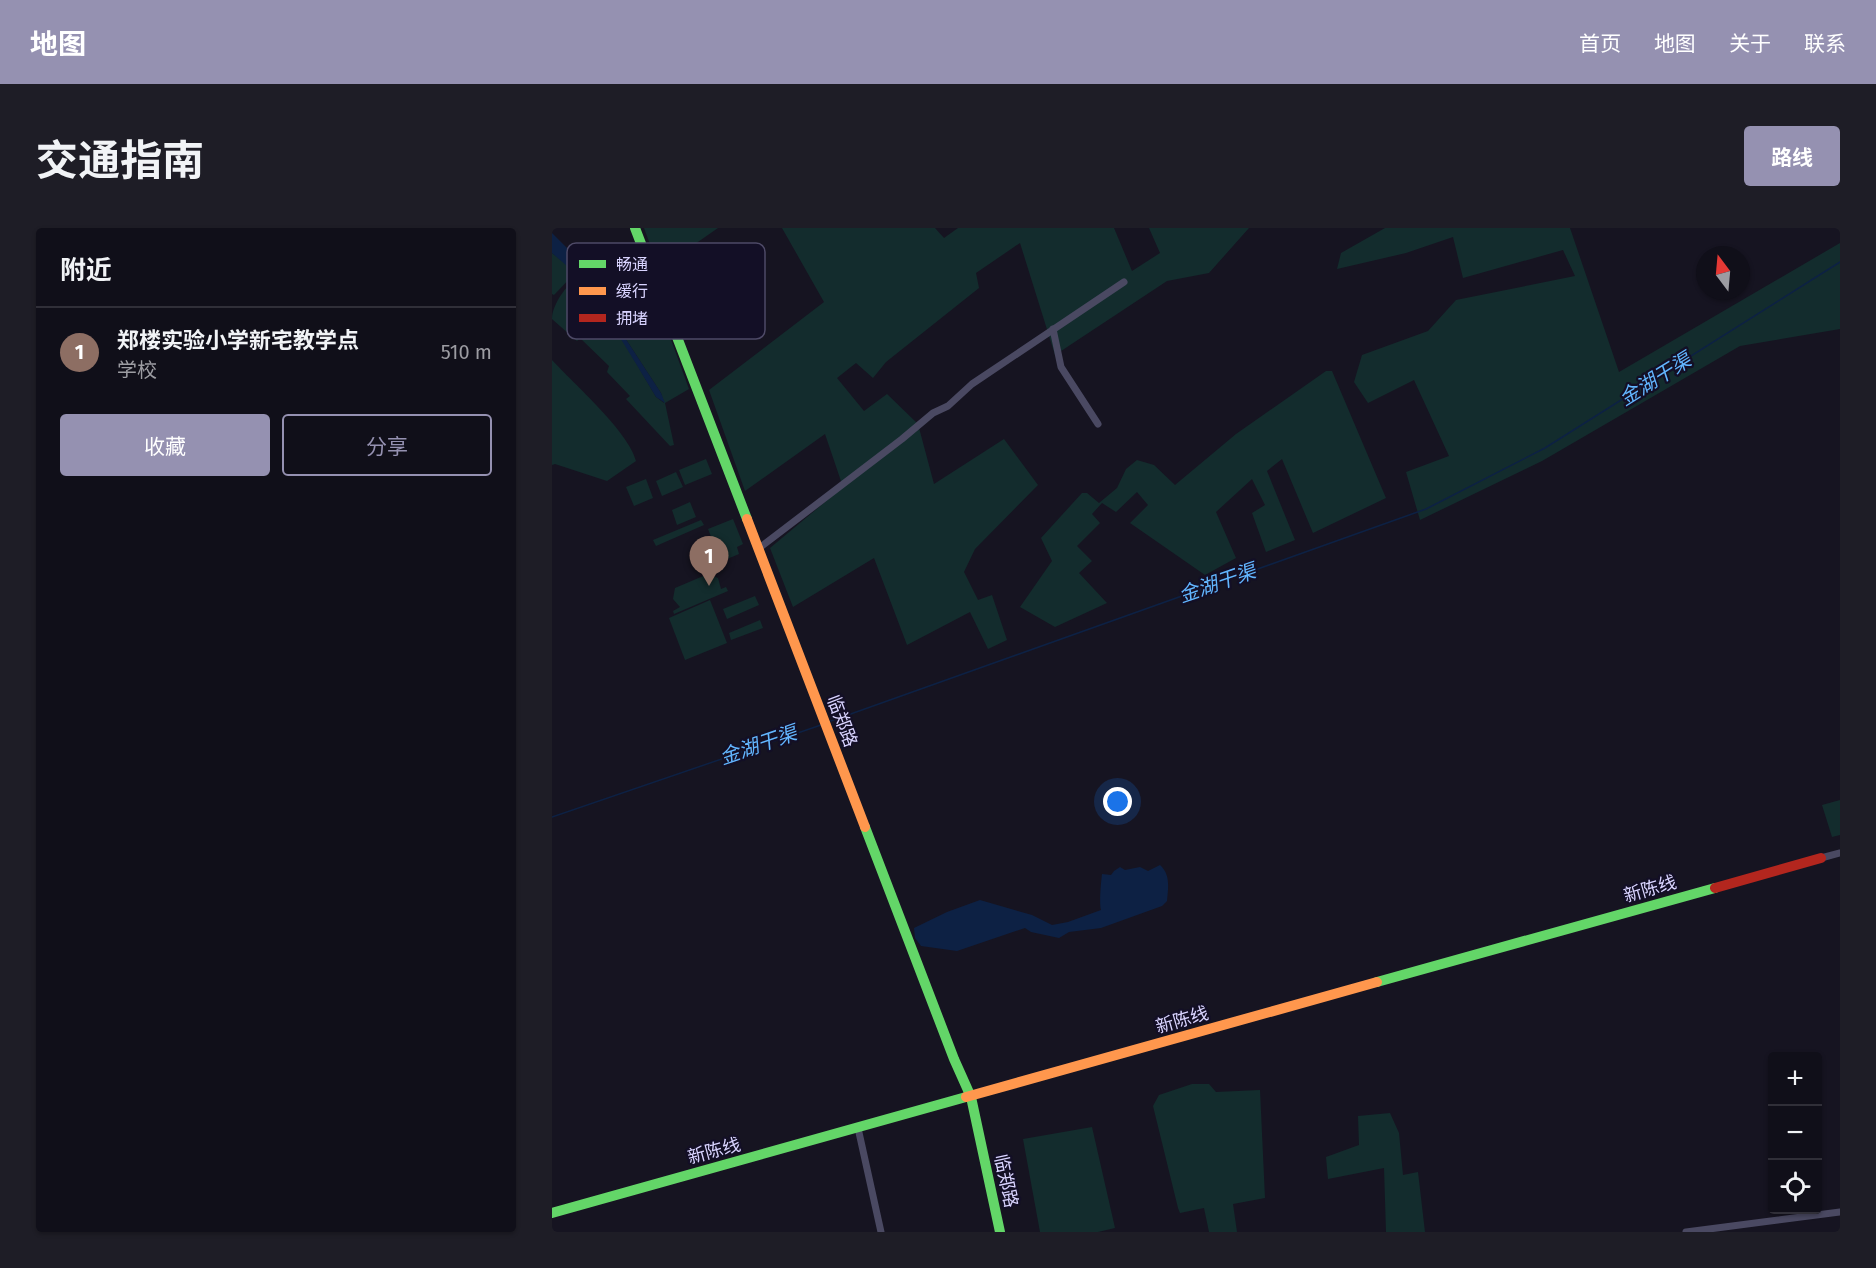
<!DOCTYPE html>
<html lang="zh">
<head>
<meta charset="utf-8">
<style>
	:root { --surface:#100f19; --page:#1e1d26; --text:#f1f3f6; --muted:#9c9ca2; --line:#302f38; --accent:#9591b1 }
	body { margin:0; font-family:"Fira Sans","Noto Sans SC",sans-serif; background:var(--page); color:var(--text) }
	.controls { position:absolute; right:18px; bottom:18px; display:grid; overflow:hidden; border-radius:6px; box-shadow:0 2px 4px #0004 }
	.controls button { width:54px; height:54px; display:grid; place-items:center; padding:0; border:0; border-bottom:2px solid var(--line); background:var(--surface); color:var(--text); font:30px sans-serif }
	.compass { position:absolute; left:1144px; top:18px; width:54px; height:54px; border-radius:50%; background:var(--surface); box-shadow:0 2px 4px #0004; rotate:344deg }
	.you { position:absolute; left:566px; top:574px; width:21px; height:21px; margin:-15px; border:4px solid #fff; border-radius:50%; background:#1a73e8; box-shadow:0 0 0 9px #1a73e833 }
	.badge { display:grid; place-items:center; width:39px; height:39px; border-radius:50%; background:var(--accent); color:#fff; font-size:20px; font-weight:700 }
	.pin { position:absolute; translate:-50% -50px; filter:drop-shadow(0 2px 3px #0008) }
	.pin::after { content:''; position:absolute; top:32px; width:21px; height:18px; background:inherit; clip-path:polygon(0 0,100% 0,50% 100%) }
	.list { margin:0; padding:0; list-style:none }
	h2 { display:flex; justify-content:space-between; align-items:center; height:78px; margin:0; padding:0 24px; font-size:26px }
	h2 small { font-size:20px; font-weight:400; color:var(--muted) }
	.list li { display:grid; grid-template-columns:39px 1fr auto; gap:18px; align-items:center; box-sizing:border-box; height:90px; padding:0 24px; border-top:2px solid var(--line) }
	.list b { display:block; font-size:22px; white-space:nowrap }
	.list p { margin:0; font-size:20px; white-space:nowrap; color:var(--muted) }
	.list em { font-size:20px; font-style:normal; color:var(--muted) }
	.actions { display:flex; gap:12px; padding:18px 24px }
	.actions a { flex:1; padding:14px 0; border:2px solid var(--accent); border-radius:6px; text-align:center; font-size:21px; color:var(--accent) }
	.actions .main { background:var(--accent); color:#fff }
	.icon { flex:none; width:33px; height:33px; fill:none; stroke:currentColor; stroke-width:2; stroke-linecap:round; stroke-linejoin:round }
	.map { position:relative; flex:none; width:1288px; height:1004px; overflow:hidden; border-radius:6px }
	header { display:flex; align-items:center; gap:36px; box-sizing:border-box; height:84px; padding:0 30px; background:var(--accent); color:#fff }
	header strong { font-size:28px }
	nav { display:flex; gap:33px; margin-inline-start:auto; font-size:21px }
	.intro { display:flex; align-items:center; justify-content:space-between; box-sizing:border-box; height:144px; padding:0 36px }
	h1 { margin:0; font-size:42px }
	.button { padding:15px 27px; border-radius:6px; background:var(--accent); color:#fff; font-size:21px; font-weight:700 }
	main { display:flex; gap:36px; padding:0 36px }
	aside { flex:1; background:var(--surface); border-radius:6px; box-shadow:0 2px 4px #0004 }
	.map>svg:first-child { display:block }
	.green { fill:#132c2d }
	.water { fill:#0d2144 }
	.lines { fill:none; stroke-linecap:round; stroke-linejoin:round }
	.stream { stroke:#0d2144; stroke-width:1.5 }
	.street { stroke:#4a4962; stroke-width:7 }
	.fast { stroke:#63d668; stroke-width:10 }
	.slow { stroke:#ff974d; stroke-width:10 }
	.jam { stroke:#b3261e; stroke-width:10 }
	.labels { text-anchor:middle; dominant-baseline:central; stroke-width:4.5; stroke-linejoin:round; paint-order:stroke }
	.street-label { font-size:18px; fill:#d9d4ff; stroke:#130f26 }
	.water-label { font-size:20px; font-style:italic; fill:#62b6ff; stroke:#130f26 }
	.key { fill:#130f26; stroke:#4e4a67; stroke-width:1.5 }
	.key-label { font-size:16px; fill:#d9d4ff }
</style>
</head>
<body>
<header>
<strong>地图</strong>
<nav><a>首页</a><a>地图</a><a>关于</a><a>联系</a></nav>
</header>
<div class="intro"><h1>交通指南</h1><a class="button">路线</a></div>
<main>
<aside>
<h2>附近<small></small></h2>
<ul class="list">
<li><span class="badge" style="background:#8d6e63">1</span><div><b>郑楼实验小学新宅教学点</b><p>学校</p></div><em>510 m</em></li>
</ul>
<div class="actions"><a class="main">收藏</a><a>分享</a></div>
</aside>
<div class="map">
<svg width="1288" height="1004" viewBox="0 0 1288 1004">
	<rect width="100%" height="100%" fill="#161421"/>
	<g class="green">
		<path d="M92,0H166L107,41Z"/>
		<path d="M230,0H383L392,10L406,0H562L580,43L608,25L597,0H697L657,45L615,53L503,127L468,15L424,45L427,60L334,134L321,150L304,135L285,150L312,183L335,166L366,196L382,256L452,211L486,257L423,321L412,344L426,372L440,367L455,412L436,421L418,384L355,417L322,330L241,379L218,320L291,259L273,206L193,263L157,162L272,74Z"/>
		<path d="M833,0H1018L1067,144L1288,15V101L1188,118L990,233L868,292L854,244L897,228L862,152L816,175L802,154L810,127L876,103L904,72L1023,48L1011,22L911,50L901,9L854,25L785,41L789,25Z"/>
		<path d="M76,19L86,21L137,161L113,175L122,217L118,218L74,171L78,168L55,144L57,138L28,110L25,113L0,91C0,76 17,52 30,48L35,59L64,101L104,169L112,175L109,165L49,73L30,39C43,25 59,26 76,19Z"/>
		<path d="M0,25L24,44L2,67L0,66Z"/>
		<path d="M0,132C21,155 77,204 84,233L55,253L3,236L0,237Z"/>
		<path d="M774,143H780L834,270L761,305L730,231L715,243L743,312L714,324L700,285L713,277L700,251L664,284L684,330L653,347L578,295L596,277L585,264L564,284L550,275L540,286L548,295L525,318L540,333L527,345L555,375L503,399L468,379L500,333L489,310L530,265H535L547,275L565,260L574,241L585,232L602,237L623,257L684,206Z"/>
		<path d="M154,231L160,246L133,257L127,242Z"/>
		<path d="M124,244L131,259L110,268L104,253Z"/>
		<path d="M94,251L101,270L82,278L74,259Z"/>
		<path d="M138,274L144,289L125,297L120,282Z"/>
		<path d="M181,291L191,316L185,319L187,326L154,340H150L143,324L162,316L156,301Z"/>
		<path d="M149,292L152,297L104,318L101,312Z"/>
		<path d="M156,346L166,350L169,361L174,359L176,363L122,386L121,383L128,379L121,371L123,360Z"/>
		<path d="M203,368L207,377L175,391L171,381Z"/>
		<path d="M158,372L175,415L133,432L117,390Z"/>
		<path d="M208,392L211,400L179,412L177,405Z"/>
		<path d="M1288,572V607L1280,609L1270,577Z"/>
		<path d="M640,856H657L664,864L708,862L713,970L681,976L685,1004H657L652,980L628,985L626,980L601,878L607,867Z"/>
		<path d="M838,885L847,905L851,947L866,944L873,1004H834L832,940L776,951L774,929L807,917L806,888Z"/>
		<path d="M540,899L563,1000L546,1004H488L471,911Z"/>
	</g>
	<g class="water">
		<path d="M0,5L22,27L24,37L30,39L49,73L109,165L113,175L104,169C79,127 52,84 27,42L22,44L0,25Z"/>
		<path d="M608,637C619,647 616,660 615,673L610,678L549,700L517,704L507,710L479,704L473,700L405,723L369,718L363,710L362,700L395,684L428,672L480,687L500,697L516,694L549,682C547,675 549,654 550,646L559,647L562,643L568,639L573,642L588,639L596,643Z"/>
	</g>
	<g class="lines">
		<g class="stream">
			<path d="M279,493L874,281L993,220L1288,34"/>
			<path d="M0,589L269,497"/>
		</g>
		<g class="street">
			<path d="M501,101L509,139L546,196"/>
			<path d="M206,321L350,211L381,185L396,178L420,156L572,54"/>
			<path d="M1269,630L1288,625"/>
			<path d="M306,900L329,1004"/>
			<path d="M1134,1004L1288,984"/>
		</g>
		<g class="fast">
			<path d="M83,0L195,291"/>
			<path d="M313,599L402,831L419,869L448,1004"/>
			<path d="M825,754L1163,660"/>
			<path d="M0,985L414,869"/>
		</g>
		<g class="slow">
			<path d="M195,291L313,599"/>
			<path d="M414,869L825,754"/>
		</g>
		<path class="jam" d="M1163,660L1269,630"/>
	</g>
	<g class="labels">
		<g class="street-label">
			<text transform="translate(290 493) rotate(69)">临郑路</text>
			<text transform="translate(1098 661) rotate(-16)">新陈线</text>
			<text transform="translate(630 792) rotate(-16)">新陈线</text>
			<text transform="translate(162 923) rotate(-15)">新陈线</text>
			<text transform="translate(454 953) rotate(78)">临郑路</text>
		</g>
		<g class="water-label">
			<text transform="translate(1103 151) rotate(-32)">金湖干渠</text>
			<text transform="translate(665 355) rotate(-19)">金湖干渠</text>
			<text transform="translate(206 517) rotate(-19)">金湖干渠</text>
		</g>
	</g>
	<rect x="15" y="15" width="198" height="96" rx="9" class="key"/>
	<rect x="27" y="32" width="27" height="8" fill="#63d668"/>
	<rect x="27" y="59" width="27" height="8" fill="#ff974d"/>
	<rect x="27" y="86" width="27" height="8" fill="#b3261e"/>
	<g class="key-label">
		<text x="64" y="42">畅通</text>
		<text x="64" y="69">缓行</text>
		<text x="64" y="96">拥堵</text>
	</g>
</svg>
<div class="controls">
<button>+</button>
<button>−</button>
<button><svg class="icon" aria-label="locate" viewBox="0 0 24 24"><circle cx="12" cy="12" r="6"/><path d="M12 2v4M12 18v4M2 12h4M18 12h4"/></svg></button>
</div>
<svg class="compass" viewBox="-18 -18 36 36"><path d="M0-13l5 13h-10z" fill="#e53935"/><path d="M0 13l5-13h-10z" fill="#9c9ca2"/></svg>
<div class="you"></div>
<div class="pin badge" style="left:157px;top:358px;background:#8d6e63">1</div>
</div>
</main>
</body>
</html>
